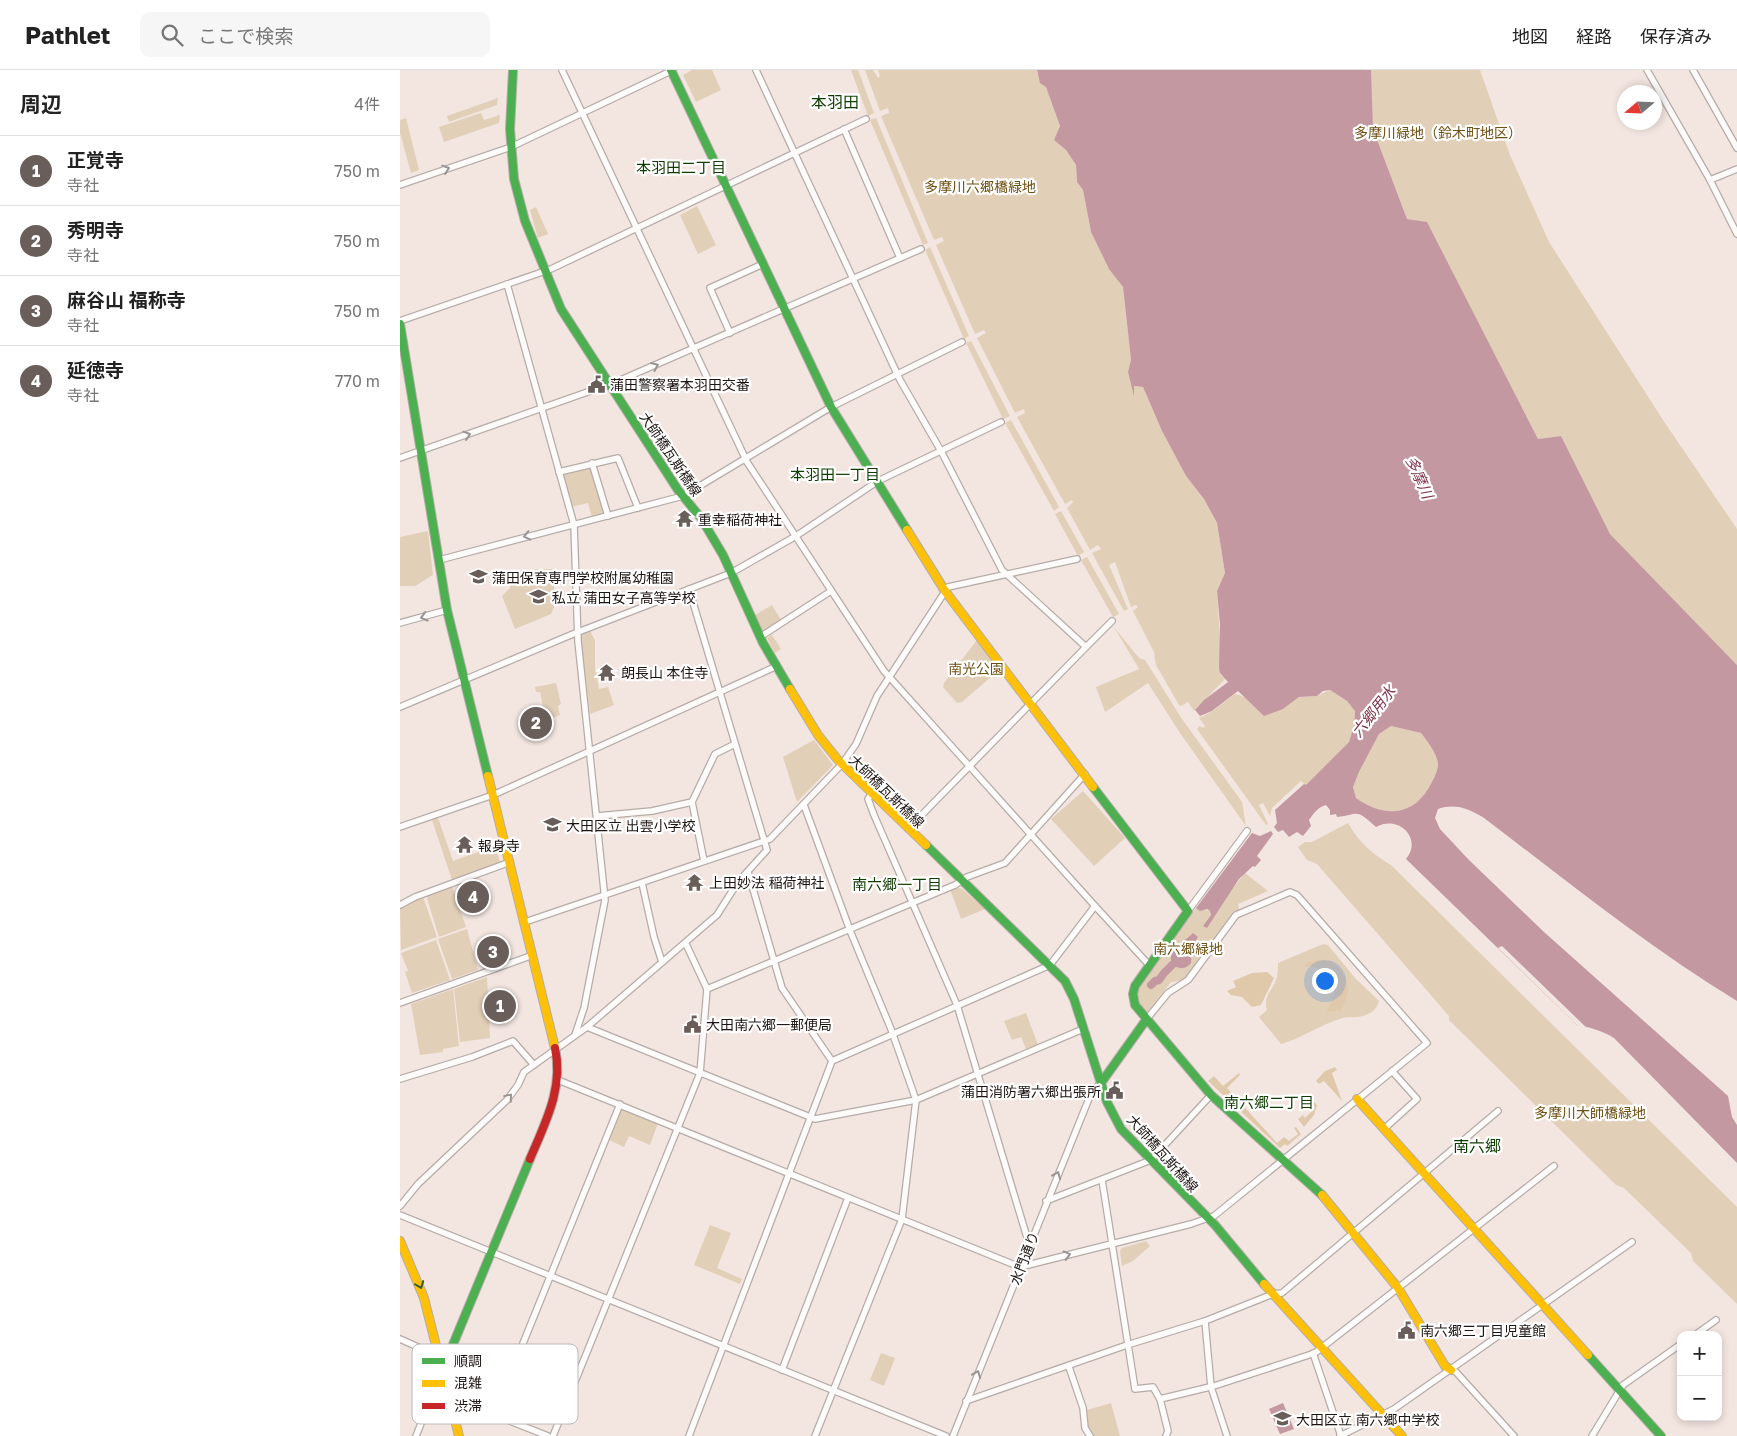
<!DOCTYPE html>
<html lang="ja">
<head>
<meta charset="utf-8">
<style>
	:root { --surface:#fff; --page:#f6f6f6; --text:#222; --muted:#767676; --line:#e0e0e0; --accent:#695e5a }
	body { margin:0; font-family:"Golos Text","Noto Sans JP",sans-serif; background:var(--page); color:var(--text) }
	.controls { position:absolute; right:15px; bottom:15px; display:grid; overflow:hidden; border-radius:10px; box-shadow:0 2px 8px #0003 }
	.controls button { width:45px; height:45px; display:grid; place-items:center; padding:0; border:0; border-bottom:1px solid var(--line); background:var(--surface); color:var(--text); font:25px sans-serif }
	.compass { position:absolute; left:1217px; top:15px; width:45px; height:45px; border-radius:50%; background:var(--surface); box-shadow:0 2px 8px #0003; rotate:251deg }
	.you { position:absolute; left:924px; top:910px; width:18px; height:18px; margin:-12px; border:4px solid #fff; border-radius:50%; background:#1a73e8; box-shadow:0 0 0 8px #1a73e833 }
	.badge { display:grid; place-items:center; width:32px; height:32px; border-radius:50%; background:var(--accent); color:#fff; font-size:16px; font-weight:700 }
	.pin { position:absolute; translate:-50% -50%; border:2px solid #fff; box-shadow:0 1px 5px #0006 }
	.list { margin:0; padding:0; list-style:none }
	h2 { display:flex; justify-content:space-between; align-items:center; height:65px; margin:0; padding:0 20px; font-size:21px }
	h2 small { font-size:16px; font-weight:400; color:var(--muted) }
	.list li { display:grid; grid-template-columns:32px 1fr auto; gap:15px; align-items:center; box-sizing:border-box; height:70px; padding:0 20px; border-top:1px solid var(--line) }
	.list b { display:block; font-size:19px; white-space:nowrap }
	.list p { margin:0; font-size:16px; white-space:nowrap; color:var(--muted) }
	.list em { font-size:16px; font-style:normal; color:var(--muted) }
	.icon { flex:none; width:28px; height:28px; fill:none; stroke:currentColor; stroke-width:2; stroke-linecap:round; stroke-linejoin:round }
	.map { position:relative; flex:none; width:1337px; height:1366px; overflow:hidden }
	header { display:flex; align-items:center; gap:30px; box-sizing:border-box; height:70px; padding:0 25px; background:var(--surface); border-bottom:1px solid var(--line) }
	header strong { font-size:24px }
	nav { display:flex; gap:28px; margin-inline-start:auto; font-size:18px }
	.search { width:350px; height:45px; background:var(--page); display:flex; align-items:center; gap:12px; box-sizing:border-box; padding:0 18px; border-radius:10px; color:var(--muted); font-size:19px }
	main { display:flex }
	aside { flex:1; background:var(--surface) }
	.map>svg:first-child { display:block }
	.green { fill:#e2cfb8 }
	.forest { fill:#e0c9ab }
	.water { fill:#c498a1; fill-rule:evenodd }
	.pier { fill:#f3e6e1 }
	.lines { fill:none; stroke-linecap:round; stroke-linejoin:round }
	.canal { stroke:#c498a1; stroke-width:8 }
	.street-casing { stroke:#b5aca8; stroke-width:8 }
	.fast-casing { stroke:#b5aca8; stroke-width:10 }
	.slow-casing { stroke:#b5aca8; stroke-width:10 }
	.jam-casing { stroke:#b5aca8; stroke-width:10 }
	.street { stroke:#fdfbfa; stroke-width:5.5 }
	.fast { stroke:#4caf50; stroke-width:8 }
	.slow { stroke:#ffc107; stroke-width:8 }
	.jam { stroke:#c62828; stroke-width:8 }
	.oneway { stroke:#999492 }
	.oneway2 { stroke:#335a2e }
	.labels { text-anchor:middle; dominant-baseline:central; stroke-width:4.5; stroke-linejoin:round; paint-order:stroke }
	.park-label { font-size:14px; fill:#6e5013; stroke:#fff }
	.poi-label { font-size:14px; fill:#1e1512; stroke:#fff; text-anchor:start }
	.street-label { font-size:14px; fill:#1e1512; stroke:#fff }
	.neighbourhood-label { font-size:15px; fill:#0f3c00; stroke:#fff }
	.water-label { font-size:15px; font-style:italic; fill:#80354d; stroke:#fff }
	.quarter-label { font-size:16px; fill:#0f3c00; stroke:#fff }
	.key { fill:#fff; stroke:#bcb9b8; stroke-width:1 }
	.key-label { font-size:14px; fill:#1e1512 }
</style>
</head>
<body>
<header>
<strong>Pathlet</strong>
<div class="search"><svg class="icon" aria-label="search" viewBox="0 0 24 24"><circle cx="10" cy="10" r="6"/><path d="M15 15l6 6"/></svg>ここで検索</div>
<nav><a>地図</a><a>経路</a><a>保存済み</a></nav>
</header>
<main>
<aside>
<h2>周辺<small>4件</small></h2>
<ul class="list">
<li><span class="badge">1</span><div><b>正覚寺</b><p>寺社</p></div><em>750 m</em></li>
<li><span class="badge">2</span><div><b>秀明寺</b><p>寺社</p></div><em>750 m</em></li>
<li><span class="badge">3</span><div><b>麻谷山 福称寺</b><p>寺社</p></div><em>750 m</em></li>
<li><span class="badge">4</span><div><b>延徳寺</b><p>寺社</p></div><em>770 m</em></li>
</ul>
</aside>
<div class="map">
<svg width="1337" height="1366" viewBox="0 0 1337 1366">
	<rect width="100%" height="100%" fill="#f3e6e1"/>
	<g class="green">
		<path d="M292,0H312L321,20L296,32L283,5Z"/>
		<path d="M451,0H458L474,43L468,46Z"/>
		<path d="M465,0H473L478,8L480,6L478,0H637V3L646,17L660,56L655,70L666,80L676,95L677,112L683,120L691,162L709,198L723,217L731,290L728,302L734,323V316L743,317L762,361L786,406L804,429L817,453L825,503L817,521L822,602L820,604L825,609L795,640L794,641L788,632L781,636L779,635L756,595L754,582L733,541L738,537L736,535L731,537L715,492L709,495L728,539L724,541L692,483L701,479L698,475L690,480L667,438L673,432L672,430L665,434L617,347L625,343L624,339L615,343L577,268L586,263L584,260L575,264L536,175L544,171L542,167L534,170L481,46L489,43L488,38L480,41Z"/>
		<path d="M969,0H1080L1110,85L1149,172L1263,350L1337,459V595L1210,464L1161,366L1138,369L1027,153L1007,149L973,59Z"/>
		<path d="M98,28L97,35L49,52L47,46Z"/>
		<path d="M81,43L84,50L100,45L99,53L44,72L39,57Z"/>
		<path d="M6,48L19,100L11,103L0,63V50Z"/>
		<path d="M476,48L528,173L523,175L470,50Z"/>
		<path d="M297,136L316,175L298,184L280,145Z"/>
		<path d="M136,137L148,164L138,168L130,140Z"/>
		<path d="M530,177L569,266L564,269L525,180Z"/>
		<path d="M571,271L610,346L603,349L566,273Z"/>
		<path d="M611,350L659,437L654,441L605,353Z"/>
		<path d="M190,397L205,442L192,447L188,433L171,437L163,404Z"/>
		<path d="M661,441L684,482L678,486L655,444Z"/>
		<path d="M28,461L33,505L15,516H0V467Z"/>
		<path d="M687,487L719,544L713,547L681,490Z"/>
		<path d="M153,499L155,535L151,544L115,559L102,526L110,518L109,501Z"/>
		<path d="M372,535L381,550L363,562L355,545Z"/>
		<path d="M714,557L739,588L745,590L782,649L842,732L846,756L780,663L748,613L705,642L696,617L739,599Z"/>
		<path d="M190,561L195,570V597L199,619L208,617L214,635L190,644L181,571L182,564Z"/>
		<path d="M372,565L381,579L375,583L367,568Z"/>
		<path d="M577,570L599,600L562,632L557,633L543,617L544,613Z"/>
		<path d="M156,613L161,634L158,636L160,645L146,650L140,622H136L135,617Z"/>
		<path d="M930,620L947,631L955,640L954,655L949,672L906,716L901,711L872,738L870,746L863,733L859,735L868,754L866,755L797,659L800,656L803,658L805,656L799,648L813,641L835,624L883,639L899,627L917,626Z"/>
		<path d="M991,656L1021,663C1027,671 1037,683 1038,694C1038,702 1032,712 1028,719C1010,748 981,746 956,728L953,717L959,702L979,664Z"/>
		<path d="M414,670L433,695L397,732L383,687Z"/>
		<path d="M683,721L725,768L694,796L651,749Z"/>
		<path d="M38,748L53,791L78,782L77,776L93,771L100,792L52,810L32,750Z"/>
		<path d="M948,753C959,773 973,784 992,796L1337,1137V1234L1293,1191L1291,1183L1224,1118L1216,1115L1049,950V946L917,794L907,790L898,777L905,772H912Z"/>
		<path d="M845,803L868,821L838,834L840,843L785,910L771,912L747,943L736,928C739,907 782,858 796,838L810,841L811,845L804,855Z"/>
		<path d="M52,816L66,857L39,867L26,825Z"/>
		<path d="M555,817L562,819L585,839L561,849L550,819Z"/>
		<path d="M23,827L37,867L1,880L0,838Z"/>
		<path d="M67,859L78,900L52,909L38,869Z"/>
		<path d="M36,870L50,910L12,923L5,902L8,901L1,883Z"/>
		<path d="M923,874L928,875L956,909L979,931C977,936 976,940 970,943C957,950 950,945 940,949C920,955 902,968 881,974L859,947L867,940C863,926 872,921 876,910C878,905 878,898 878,893Z"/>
		<path d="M87,907L90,968L60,972L54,919Z"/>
		<path d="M53,919L59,976L43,979V982L20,985L11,934Z"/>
		<path d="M626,943L638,975L626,979L621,967L612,970L604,951Z"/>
		<path d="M222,1038L258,1053L250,1075L229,1066L224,1077L209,1070Z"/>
		<path d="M310,1155L331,1163L317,1198L342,1209L340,1214L294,1195Z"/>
		<path d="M746,1171L750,1176L733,1191L722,1196L720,1181L722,1178Z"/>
		<path d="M481,1283L495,1288L484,1316L470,1310Z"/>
		<path d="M711,1333L720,1366H694L688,1356L687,1340Z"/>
	</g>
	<g class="forest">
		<path d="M919,890L931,891C949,904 953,920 941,940L926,942C943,916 934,898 904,896L908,892Z"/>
		<path d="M867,902L874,908L861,935L852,937L842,927L831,925L827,921L836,917L833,911L852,903Z"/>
		<path d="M935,997L937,1000L932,1003L942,1031L924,1011L919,1014L916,1011L925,1001Z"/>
		<path d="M839,1003L840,1005L827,1018L877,1073L884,1067L889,1071L898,1064L894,1058L896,1057L901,1064L887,1076L885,1074L880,1078L808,1011L814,1006L823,1016Z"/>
		<path d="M914,1032L917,1035L914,1045L904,1057L898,1049L903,1045L905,1048L915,1038L912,1034Z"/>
	</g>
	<g class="water">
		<path d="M637,0H971L973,59L1007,149L1027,152L1138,369L1161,366L1210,464L1337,595V931C1248,877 1167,811 1084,748C1069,739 1056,733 1038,739L1035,748L1040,759L1068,789L1144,862L1328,1026L1332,1047L1337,1055V1093L1214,968C1208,963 1185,955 1178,956L1006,789C1023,769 999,744 976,757C955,738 960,744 937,747L936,744L930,745V740L926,735C918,737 914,743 909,750L911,756L903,766L897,762L889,767L883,760L878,762L874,757L877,753L875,740L904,714L906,715L949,672L954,655L955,641L947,631L930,620L923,621L917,626L899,627L883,639L864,646L838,621L812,641L800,646L795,640L804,630L828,612L820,603L819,598L820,555L817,521L825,503L817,453L804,429L786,406L762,361L743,317L734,316V326L728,302L731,290L723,217L709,199L691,162L683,120L677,112L676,95L666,80L654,70L660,56L646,17L640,13ZM991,656L1021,663C1027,671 1037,683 1038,694C1038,702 1032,712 1028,719C1010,748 981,746 956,728L953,717L959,702L979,664Z"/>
		<path d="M871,761L873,764L857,786L861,790L855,797L853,796L839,809L807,858L803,856L811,845L810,841L807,839L800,841L796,838L852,763L860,766Z"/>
		<path d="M793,863L798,867L792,877L791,893C785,900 780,899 772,895C767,875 782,875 793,863Z"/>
		<path d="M883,1333L894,1359L880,1364L869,1339Z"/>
	</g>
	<path class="pier" d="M1102,876L1192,963L1180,958L1098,878Z"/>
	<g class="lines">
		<path class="canal" d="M751,915L755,911L759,910L764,903L772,895"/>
		<defs>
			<g id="street">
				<path d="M162,0L347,392L484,601L695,836"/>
				<path d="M356,0L500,310L541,381L602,500L686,577L508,759"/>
				<path d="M1247,0L1310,110L1337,164"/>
				<path d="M1293,0L1337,78"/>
				<path d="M444,59L500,188"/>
				<path d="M1310,110L1337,99"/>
				<path d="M0,115L111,77L273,0"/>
				<path d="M107,214L174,455L178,571L205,830L184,938L175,965"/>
				<path d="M0,251L151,199L466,49"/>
				<path d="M330,263L310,218L363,194"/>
				<path d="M0,388L216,312L521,179"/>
				<path d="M192,393L208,446"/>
				<path d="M159,402L218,388L238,438"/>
				<path d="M39,490L283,426L431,337L562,272"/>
				<path d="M0,553L47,540"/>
				<path d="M360,567L431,521"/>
				<path d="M686,577L712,551"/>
				<path d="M0,637L173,564L331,503L396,466L478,411L601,352"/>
				<path d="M472,723L468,729L474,745L557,935L629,1174"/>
				<path d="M292,732L304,791"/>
				<path d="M404,735L451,863L491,959L516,1030L502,1149L415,1366"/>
				<path d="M197,746L252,741L292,732L315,684L335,674"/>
				<path d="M0,757L93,725L377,596"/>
				<path d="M348,802L382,918L432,991"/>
				<path d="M242,813L254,867L262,892"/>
				<path d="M0,835L15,827L110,792"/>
				<path d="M788,841L847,761"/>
				<path d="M125,852L370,769L442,694L456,674L477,626L548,517L677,489"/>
				<path d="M307,919L555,815L567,807L605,793L685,704"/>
				<path d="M0,933L133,885"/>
				<path d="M187,957L415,1049L516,1030L683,959"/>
				<path d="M0,1009L72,987L113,971L134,995"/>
				<path d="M158,1010L620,1197L791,1154L814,1146L1027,973L897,825L890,822L836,845L788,910L768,923L746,950"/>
				<path d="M984,1059L1017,1029L992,1001"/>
				<path d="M702,1110L735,1319L753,1317L760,1329"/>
				<path d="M646,1131L751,1090L811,1025"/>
				<path d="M0,1136L18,1114L107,1030L118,1015L124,1002L187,957L317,845L338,812L367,780L289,519"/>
				<path d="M0,1145L546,1366"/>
				<path d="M805,1251L811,1317L827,1366"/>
				<path d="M1295,1265L1316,1250"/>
				<path d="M0,1269L38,1286"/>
				<path d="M53,1278L171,1324"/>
				<path d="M913,1283L941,1366"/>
				<path d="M669,1297L683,1338L685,1358L690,1366"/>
				<path d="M382,1300L448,1128"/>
				<path d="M1051,1300L1056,1302L1114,1366"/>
				<path d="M49,1327L148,1366"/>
				<path d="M566,1331L727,1275L805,1251L873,1224L882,1223L1098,1041"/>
				<path d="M94,1345L220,1034"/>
				<path d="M16,1366L42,1301"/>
				<path d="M153,1366L300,1003L307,919L286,874"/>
				<path d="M289,1366L432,991L650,895L695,836L750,896"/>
				<path d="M553,1366L692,1021L701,1013"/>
				<path d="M766,1366L768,1361L760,1329L814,1316L915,1283L1154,1096"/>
				<path d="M940,1366L994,1339L1232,1172"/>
				<path d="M1192,1366L1223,1315L1281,1274"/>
			</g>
			<g id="fast">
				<path d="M113,0L110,59L114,109L125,151L161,239L278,420L301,448L323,485L363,573L390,619"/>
				<path d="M271,0L431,337L507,460"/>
				<path d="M0,254L47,540L88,706"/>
				<path d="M693,717L788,841L735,916L733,924L735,935L811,1025L922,1125"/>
				<path d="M526,775L665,911L674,929L707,1032L721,1059L815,1155L864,1214"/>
				<path d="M701,1013L746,950"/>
				<path d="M1188,1285L1261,1366"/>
				<path d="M42,1301L130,1089"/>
			</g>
			<g id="slow">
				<path d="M507,460L545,521L693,717"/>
				<path d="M390,619L418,665L438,690L526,775"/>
				<path d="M88,706L155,978"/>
				<path d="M957,1029L1188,1285"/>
				<path d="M922,1125L998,1218L1045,1296L1051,1300"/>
				<path d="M0,1171L24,1228L59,1366"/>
				<path d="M864,1214L1002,1366"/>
			</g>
			<path id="jam" d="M130,1089C145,1053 164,1018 155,978"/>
		</defs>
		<use href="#street" class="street-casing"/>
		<use href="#fast" class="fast-casing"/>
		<use href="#slow" class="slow-casing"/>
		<use href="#jam" class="jam-casing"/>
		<use href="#street" class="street"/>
		<use href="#fast" class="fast"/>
		<use href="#slow" class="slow"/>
		<use href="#jam" class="jam"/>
	</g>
	<defs><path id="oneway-chevron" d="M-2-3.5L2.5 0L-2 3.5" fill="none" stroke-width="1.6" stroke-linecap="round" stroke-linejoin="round" transform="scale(1.25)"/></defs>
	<g class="oneway">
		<use href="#oneway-chevron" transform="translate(46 99) rotate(-19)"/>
		<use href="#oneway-chevron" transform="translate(255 296) rotate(-24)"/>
		<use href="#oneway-chevron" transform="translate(67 365) rotate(-19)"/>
		<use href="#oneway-chevron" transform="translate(127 466) rotate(167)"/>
		<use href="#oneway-chevron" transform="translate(24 547) rotate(164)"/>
		<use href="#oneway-chevron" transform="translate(109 1027) rotate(-50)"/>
		<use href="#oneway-chevron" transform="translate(657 1105) rotate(-67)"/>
		<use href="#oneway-chevron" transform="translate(667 1185) rotate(-15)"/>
		<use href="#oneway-chevron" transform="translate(577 1304) rotate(-68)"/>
	</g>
	<use class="oneway2" href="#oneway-chevron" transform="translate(20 1215) rotate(69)"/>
	<defs>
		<symbol id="civic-bare" viewBox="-9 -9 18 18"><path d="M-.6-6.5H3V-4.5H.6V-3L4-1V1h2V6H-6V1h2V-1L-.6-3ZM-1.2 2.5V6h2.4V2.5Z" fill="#695e5a" stroke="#fff" stroke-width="2.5" paint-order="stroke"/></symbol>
		<symbol id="temple-bare" viewBox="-9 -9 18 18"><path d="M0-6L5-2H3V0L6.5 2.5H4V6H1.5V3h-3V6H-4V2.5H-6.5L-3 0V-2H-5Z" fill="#695e5a" stroke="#fff" stroke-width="2.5" paint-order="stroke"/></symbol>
		<symbol id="school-bare" viewBox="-9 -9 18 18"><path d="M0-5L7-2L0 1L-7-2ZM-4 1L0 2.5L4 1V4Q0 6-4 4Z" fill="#695e5a" stroke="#fff" stroke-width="2.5" paint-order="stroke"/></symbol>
	</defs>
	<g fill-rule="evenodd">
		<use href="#civic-bare" x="184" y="302" width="25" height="25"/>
		<use href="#temple-bare" x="272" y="436" width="25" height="25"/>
		<use href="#school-bare" x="66" y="494" width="25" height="25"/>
		<use href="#school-bare" x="126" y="514" width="25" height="25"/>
		<use href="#temple-bare" x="194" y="590" width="25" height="25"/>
		<use href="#school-bare" x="140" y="742" width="25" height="25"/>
		<use href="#temple-bare" x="52" y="762" width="25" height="25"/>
		<use href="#temple-bare" x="282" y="800" width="25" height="25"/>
		<use href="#civic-bare" x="280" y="942" width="25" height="25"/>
		<use href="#civic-bare" x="702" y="1008" width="25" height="25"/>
		<use href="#civic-bare" x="994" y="1248" width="25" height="25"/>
		<use href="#school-bare" x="870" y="1336" width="25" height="25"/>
	</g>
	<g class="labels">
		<g class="park-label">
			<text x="1038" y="62">多摩川緑地（鈴木町地区）</text>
			<text x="580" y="116">多摩川六郷橋緑地</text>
			<text x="576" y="598">南光公園</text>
			<text x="788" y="878">南六郷緑地</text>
			<text x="1190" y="1042">多摩川大師橋緑地</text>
		</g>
		<g class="poi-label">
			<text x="210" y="314">蒲田警察署本羽田交番</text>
			<text x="298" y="449">重幸稲荷神社</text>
			<text x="92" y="507">蒲田保育専門学校附属幼稚園</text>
			<text x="152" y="527">私立 蒲田女子高等学校</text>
			<text x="221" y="602">朗長山 本住寺</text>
			<text x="166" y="755">大田区立 出雲小学校</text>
			<text x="78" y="775">報身寺</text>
			<text x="309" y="812">上田妙法 稲荷神社</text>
			<text x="306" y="954">大田南六郷一郵便局</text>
			<text x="701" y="1021" text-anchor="end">蒲田消防署六郷出張所</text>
			<text x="1020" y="1260">南六郷三丁目児童館</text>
			<text x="896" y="1349">大田区立 南六郷中学校</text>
		</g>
		<g class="street-label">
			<text transform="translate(271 384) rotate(56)">大師橋瓦斯橋線</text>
			<text transform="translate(487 721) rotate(44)">大師橋瓦斯橋線</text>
			<text transform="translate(763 1083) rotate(48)">大師橋瓦斯橋線</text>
			<text transform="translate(624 1188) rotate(-69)">水門通り</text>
		</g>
		<g class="neighbourhood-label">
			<text x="281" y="97">本羽田二丁目</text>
			<text x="435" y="404">本羽田一丁目</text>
			<text x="497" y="814">南六郷一丁目</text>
			<text x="869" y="1032">南六郷二丁目</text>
		</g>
		<g class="water-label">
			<text transform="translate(1020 407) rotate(66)">多摩川</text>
			<text transform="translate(973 641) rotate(-52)">六郷用水</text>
		</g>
		<g class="quarter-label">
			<text x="435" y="32">本羽田</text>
			<text x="1077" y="1076">南六郷</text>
		</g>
	</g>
	<rect x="12" y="1274" width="166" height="80" rx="8" class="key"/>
	<rect x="22" y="1288" width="23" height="6" fill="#4caf50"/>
	<rect x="22" y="1310" width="23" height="7" fill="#ffc107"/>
	<rect x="22" y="1333" width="23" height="6" fill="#c62828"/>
	<g class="key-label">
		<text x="54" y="1296">順調</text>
		<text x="54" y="1318">混雑</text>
		<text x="54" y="1341">渋滞</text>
	</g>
</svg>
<div class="controls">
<button>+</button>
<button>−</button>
</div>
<svg class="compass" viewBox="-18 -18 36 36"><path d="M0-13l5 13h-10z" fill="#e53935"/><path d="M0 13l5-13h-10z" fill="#767676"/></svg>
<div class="you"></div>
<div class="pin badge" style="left:100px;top:936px">1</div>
<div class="pin badge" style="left:136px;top:653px">2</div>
<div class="pin badge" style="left:93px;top:882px">3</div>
<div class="pin badge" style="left:73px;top:827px">4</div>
</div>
</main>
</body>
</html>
